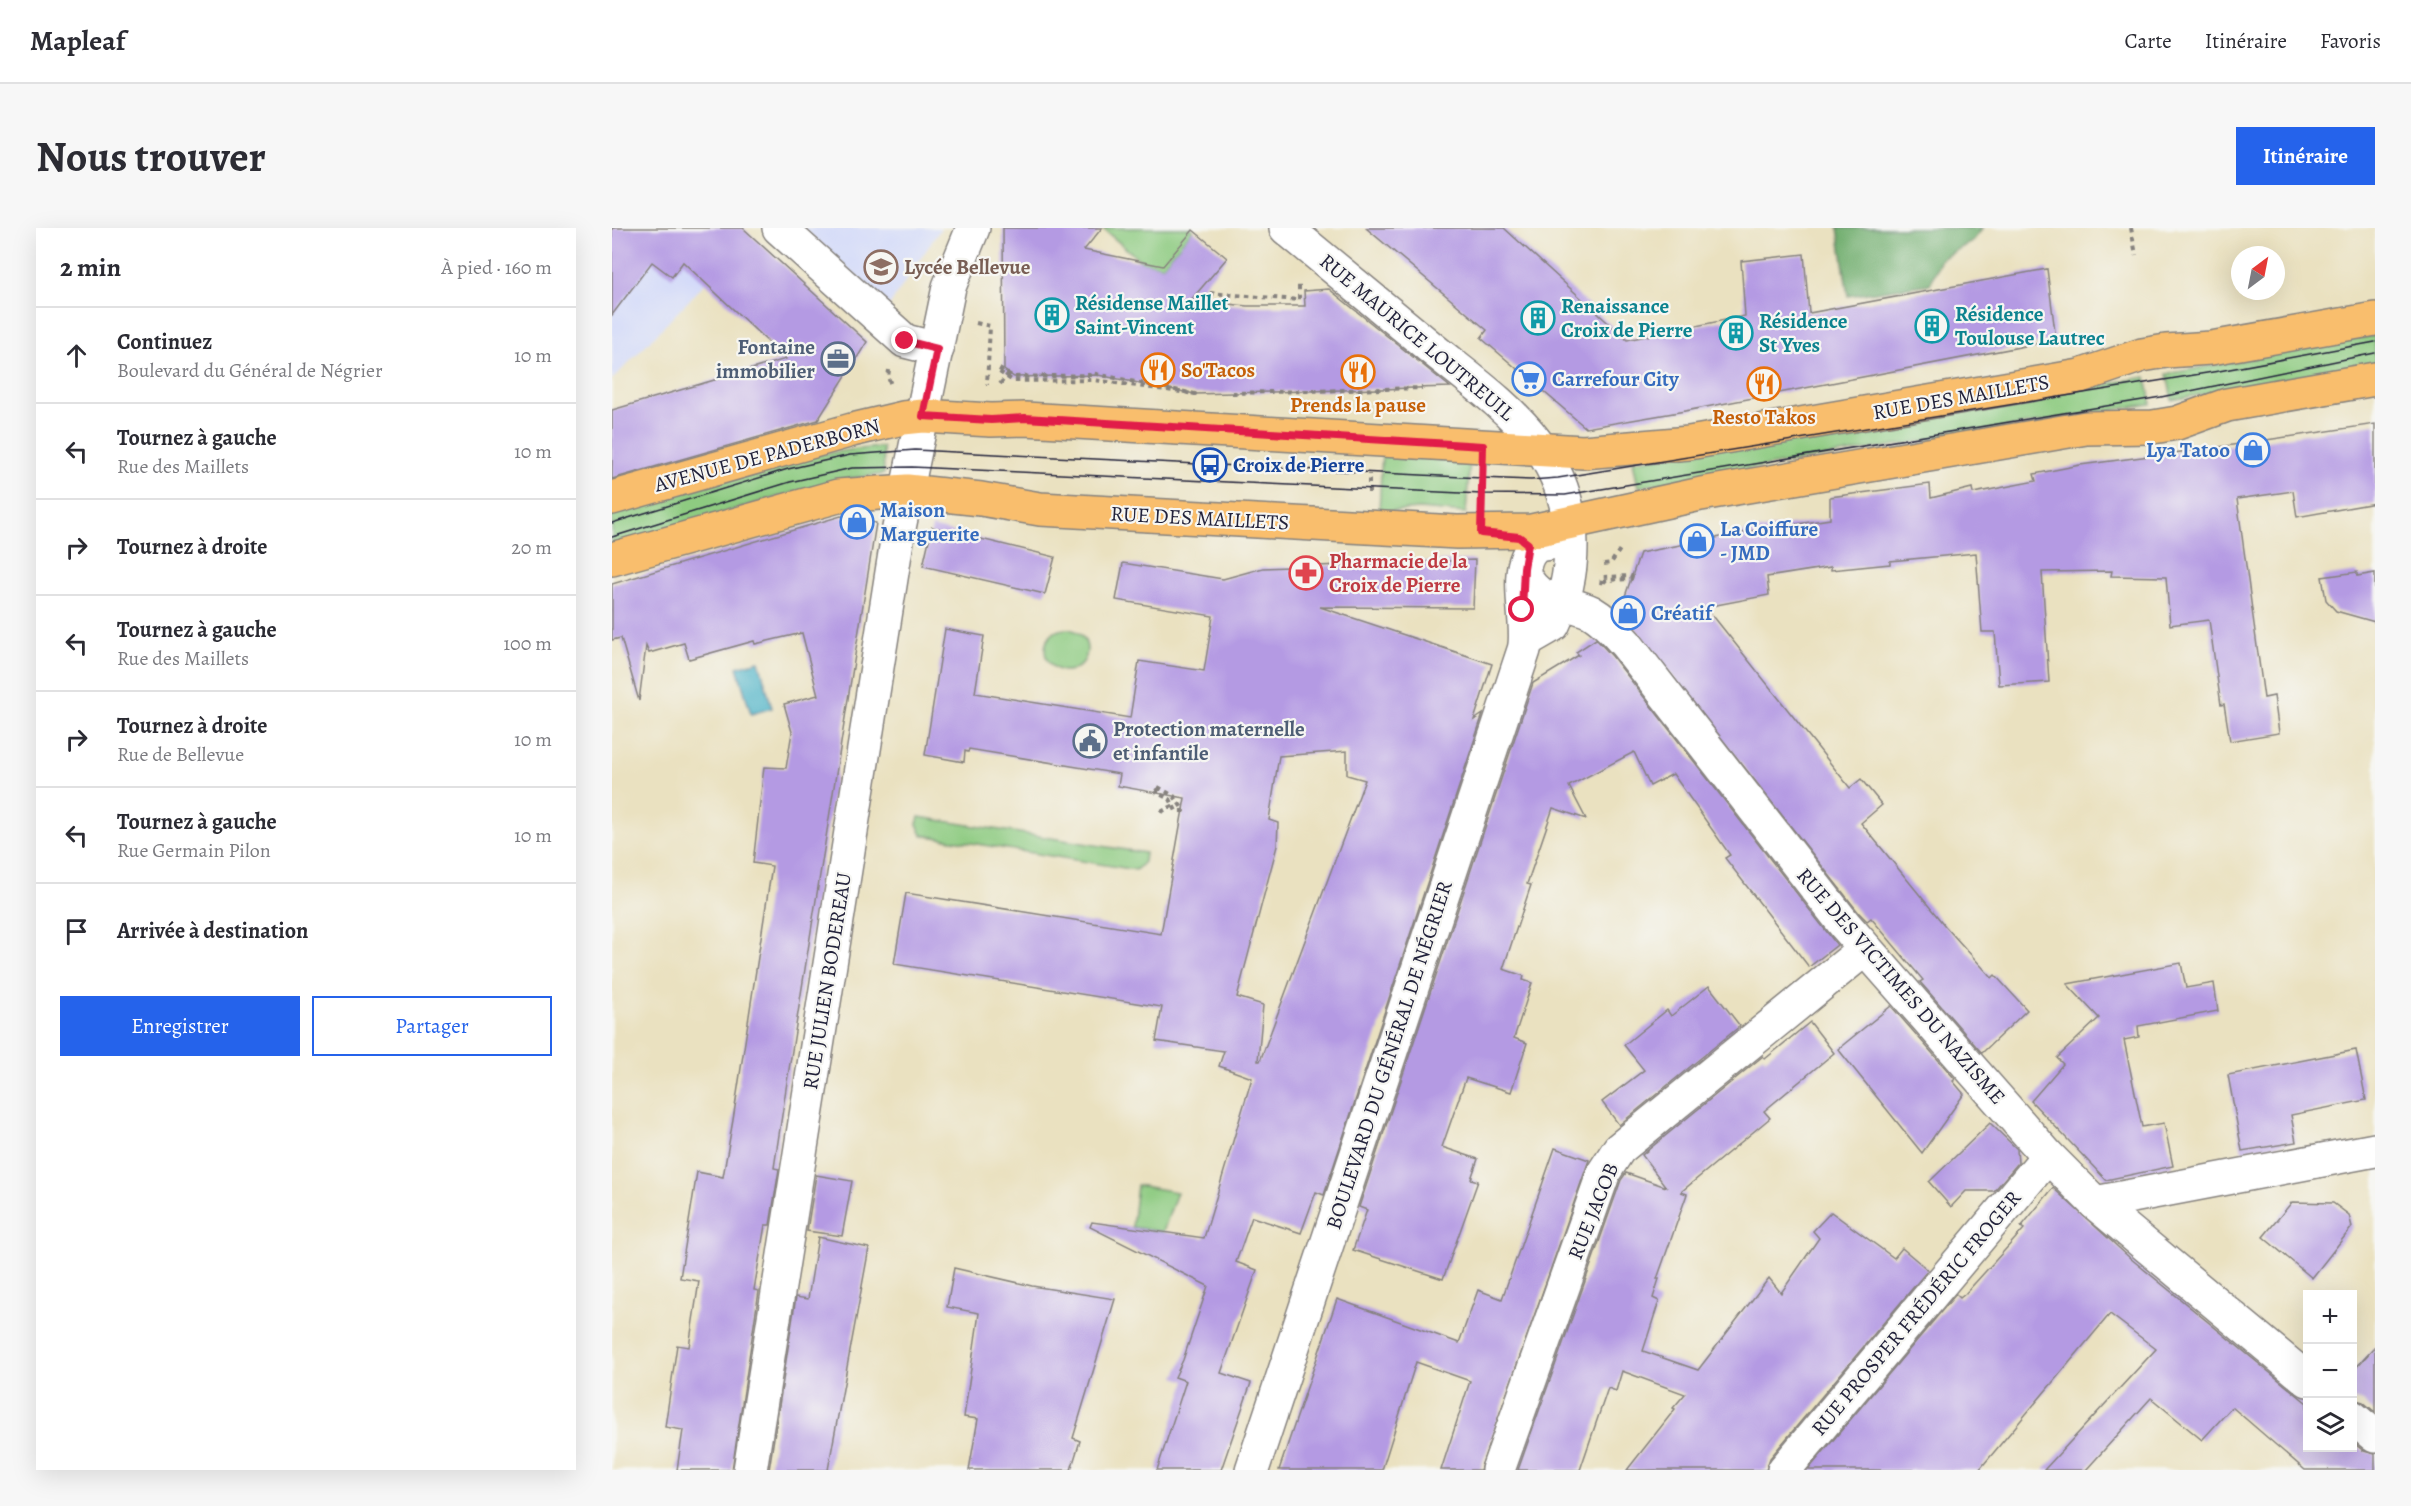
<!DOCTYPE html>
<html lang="fr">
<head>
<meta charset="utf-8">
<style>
	:root { --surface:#fff; --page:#f7f7f7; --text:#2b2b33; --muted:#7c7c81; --line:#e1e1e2; --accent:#2563eb }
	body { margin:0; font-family:Alegreya,serif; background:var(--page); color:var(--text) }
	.controls { position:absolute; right:18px; bottom:18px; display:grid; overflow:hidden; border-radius:0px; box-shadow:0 6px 24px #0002 }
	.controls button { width:54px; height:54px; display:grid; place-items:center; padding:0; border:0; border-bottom:2px solid var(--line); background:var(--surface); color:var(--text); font:30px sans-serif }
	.compass { position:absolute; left:1619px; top:18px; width:54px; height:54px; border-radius:50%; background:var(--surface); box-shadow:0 6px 24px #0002; rotate:32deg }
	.stop { position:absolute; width:18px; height:18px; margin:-14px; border:4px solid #e11d48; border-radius:50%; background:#fff }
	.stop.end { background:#e11d48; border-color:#fff; box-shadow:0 2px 6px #0008 }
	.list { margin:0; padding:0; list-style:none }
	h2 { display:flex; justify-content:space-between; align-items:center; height:78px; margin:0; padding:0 24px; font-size:26px }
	h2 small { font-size:20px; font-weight:400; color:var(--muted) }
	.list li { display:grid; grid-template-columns:39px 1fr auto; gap:18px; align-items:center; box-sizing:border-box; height:96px; padding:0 24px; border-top:2px solid var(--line) }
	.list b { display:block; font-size:22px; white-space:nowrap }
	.list p { margin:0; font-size:20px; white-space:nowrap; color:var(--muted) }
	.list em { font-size:20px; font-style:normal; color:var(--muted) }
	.actions { display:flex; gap:12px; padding:18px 24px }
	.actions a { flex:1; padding:14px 0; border:2px solid var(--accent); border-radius:0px; text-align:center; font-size:21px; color:var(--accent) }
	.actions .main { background:var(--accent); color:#fff }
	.icon { flex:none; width:33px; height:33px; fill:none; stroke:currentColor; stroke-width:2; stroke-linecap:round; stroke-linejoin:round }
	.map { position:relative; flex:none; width:1763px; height:1242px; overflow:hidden; border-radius:0px }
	header { display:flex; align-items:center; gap:36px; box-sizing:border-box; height:84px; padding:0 30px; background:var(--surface); border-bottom:2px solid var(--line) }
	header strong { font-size:28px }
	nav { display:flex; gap:33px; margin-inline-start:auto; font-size:21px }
	.intro { display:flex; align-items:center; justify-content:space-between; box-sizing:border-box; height:144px; padding:0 36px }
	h1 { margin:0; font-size:42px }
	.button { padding:15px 27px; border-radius:0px; background:var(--accent); color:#fff; font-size:21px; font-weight:700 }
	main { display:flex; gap:36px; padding:0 36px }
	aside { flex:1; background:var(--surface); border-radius:0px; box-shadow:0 6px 24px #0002 }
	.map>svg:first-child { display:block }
	.built { fill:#d2d9f9 }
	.green { fill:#8ecb81; stroke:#58765e; stroke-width:1.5 }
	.forest { fill:#72af6f; stroke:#4a6855; stroke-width:1.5 }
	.water { fill:#46b0c5; stroke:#346980; stroke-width:1.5 }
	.building { fill:#b49ae3; fill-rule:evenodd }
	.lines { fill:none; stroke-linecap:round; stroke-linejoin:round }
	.minor-casing { stroke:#86827e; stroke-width:36 }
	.primary-casing { stroke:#86827e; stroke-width:36 }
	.path { stroke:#86827e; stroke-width:4; stroke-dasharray:4.5 4.5; stroke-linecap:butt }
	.minor { stroke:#fff; stroke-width:33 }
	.primary { stroke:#f9be6d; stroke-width:33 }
	.tram { stroke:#22223b; stroke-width:1.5 }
	.route { stroke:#e11d48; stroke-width:8 }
	.labels { text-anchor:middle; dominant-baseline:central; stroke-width:4.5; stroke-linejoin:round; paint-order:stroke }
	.education-label { font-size:21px; font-weight:bold; fill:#785e54; stroke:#f6f6f2; text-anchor:start }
	.culture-label { font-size:21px; font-weight:bold; fill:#0d838f; stroke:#f6f6f2; text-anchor:start }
	.street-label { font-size:21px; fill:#22223b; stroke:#f6f6f2 }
	.service-label { font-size:21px; font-weight:bold; fill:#4e5e75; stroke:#f6f6f2; text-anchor:end }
	.food-label { font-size:21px; font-weight:bold; fill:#c56008; stroke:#f6f6f2 }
	.shop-label { font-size:21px; font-weight:bold; fill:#366cbe; stroke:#f6f6f2; text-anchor:start }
	.transit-label { font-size:21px; font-weight:bold; fill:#164399; stroke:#f6f6f2; text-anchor:start }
	.health-label { font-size:21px; font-weight:bold; fill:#be3a42; stroke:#f6f6f2; text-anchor:start }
</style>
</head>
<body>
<header>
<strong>Mapleaf</strong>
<nav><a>Carte</a><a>Itinéraire</a><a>Favoris</a></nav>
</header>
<div class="intro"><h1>Nous trouver</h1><a class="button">Itinéraire</a></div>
<main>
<aside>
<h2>2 min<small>À pied · 160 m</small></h2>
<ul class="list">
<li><svg class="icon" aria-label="ahead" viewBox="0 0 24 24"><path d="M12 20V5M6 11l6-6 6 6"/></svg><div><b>Continuez</b><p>Boulevard du Général de Négrier</p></div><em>10 m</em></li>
<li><svg class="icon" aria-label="left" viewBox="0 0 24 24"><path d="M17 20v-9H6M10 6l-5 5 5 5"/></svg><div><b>Tournez à gauche</b><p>Rue des Maillets</p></div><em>10 m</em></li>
<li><svg class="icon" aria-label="right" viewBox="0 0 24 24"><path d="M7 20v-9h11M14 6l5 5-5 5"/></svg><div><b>Tournez à droite</b></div><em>20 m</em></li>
<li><svg class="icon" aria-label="left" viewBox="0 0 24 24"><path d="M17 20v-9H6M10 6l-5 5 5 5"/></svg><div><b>Tournez à gauche</b><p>Rue des Maillets</p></div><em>100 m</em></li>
<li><svg class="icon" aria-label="right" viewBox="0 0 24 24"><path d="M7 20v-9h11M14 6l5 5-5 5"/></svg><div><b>Tournez à droite</b><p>Rue de Bellevue</p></div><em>10 m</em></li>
<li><svg class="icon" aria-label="left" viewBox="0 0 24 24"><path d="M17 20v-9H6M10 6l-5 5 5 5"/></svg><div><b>Tournez à gauche</b><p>Rue Germain Pilon</p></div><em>10 m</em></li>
<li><svg class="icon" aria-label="arrive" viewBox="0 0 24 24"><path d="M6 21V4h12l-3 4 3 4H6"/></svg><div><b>Arrivée à destination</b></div></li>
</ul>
<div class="actions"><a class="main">Enregistrer</a><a>Partager</a></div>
</aside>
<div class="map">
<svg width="1763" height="1242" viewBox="0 0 1763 1242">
	<rect width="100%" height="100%" fill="#f6f6f2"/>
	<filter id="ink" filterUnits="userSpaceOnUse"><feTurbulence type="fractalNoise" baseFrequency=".0167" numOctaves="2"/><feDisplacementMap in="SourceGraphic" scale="12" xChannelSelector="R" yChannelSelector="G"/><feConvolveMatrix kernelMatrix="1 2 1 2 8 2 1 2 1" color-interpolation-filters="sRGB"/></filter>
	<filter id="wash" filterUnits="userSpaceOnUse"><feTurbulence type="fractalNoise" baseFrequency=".008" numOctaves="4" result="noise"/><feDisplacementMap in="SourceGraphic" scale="24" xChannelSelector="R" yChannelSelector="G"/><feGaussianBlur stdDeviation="1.35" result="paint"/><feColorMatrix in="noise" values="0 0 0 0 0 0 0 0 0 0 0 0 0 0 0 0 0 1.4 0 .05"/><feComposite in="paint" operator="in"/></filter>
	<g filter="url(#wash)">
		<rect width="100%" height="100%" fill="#eae1c0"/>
		<g class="built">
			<path d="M0,0L139,8L0,152Z"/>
			<path d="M191,0H329L277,78Z"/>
		</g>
		<g class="green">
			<path d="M490,0H579L581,2L551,38L530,34Z"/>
			<path d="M1763,107V135L1560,172L1555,146Z"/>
			<path d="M1534,149L1539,176L1026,259L1021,233Z"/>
			<path d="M271,219L272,246L225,252L0,317V287C88,259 178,224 271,219Z"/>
			<path d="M770,225L858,231L854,285L807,281L767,284Z"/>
			<circle cx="454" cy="422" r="21"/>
			<path d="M307,589L533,625L532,634L524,642L310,607L305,596Z"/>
			<path d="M525,957L565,964L551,1004L520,999Z"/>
		</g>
		<path class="forest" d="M1226,0H1371L1361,13L1329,31L1318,56L1236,68Z"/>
		<path class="water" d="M147,433L160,480L139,486L125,439Z"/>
		<g id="blocks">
			<g class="building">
				<path d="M0,0H131L255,114L206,192L0,251V182L174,131L71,34L60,49L40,34L0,87Z"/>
				<path d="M391,0H490L472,22L551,38L581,2L615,30L579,72L635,78H693L692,63L717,61L838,159L583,166L486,147L402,149L392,142Z"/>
				<path d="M754,0H892L1015,112L1133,88L1129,33L1192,26L1197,85L1435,41L1444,112L1073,183L974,200L869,110L875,102Z"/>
				<path d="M1763,196V275L1685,289L1681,263L1625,271L1652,470L1662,468L1667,505L1618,513L1612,476L1609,477L1597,392L1558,397L1554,349L1499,348L1500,343L1430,344L1437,454L1387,457L1383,404H1370L1364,325L1278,333V336L1219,342V339L1155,349L1157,367L1094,379L1238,560L1249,551L1270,577L1249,595L1333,698L1380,750L1383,747L1415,782L1370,825L1308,754L1311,752L1259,690L1255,693L1247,685L1015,390L1018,388L1010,377L1028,325L1139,303L1218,291V269L1318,256L1319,270L1360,260L1361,265L1424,253L1422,246L1468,237L1600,220Z"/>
				<path d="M229,288L264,295L175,854L162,940L167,941L158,997H153L142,1062L147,1063L120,1242H65L71,1202L53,1199L65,1117L77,1119L87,1053L68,1050L85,944L111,949L121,892L160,638L141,635L152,539L174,540L180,504L172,476L206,467L190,405L143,416L142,413L77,431L72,415L37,425L34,418L27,473L9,410L0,412V356Z"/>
				<path d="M320,299L443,329L433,366L311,338Z"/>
				<path d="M863,332L861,380L708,379L880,436L862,492L871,486L712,967L704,964L689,1005L640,989L624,1034L645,1042L609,1145L639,1155L609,1242H545L574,1153L563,1149L571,1132L596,1058L478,999L480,994L592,1010L640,850L607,838L612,823L544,813L550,779L282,736L294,665L549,706L573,570L506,558L508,546L357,521L356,524L353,523L352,534L313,527L333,401L372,408L363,465L518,490L527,433L592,443L601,388L504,372L511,335L611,351L651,340ZM735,523V547L753,552L648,833H646L651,777L625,769L665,618L666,595L657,592L667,528Z"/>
				<path d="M1745,344V348L1763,345V394L1724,383L1714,372L1710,349Z"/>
				<path d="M984,411L1000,428L1225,717L1197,739L1113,630L1118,627L1061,546L1038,558L1022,524L957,558L974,591L941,580L915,656L919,657L891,741L912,748L911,752L920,755L902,810L915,815L899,864L854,850L830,919L866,931L859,951L866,953L831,1051L741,1022L755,982L747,979L921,455L967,427L964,424Z"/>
				<path d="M1569,735L1574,760L1602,755L1606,783L1526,798L1527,809L1512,812L1530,899L1552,895L1561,938L1494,952L1419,873L1451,836L1445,830L1487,790L1455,756Z"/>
				<path d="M1097,758L1128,798L1007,897L990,874L1032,842L1012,817L1055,782L1059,788Z"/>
				<path d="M1279,778L1343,851L1341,853L1352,866L1310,925L1226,821Z"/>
				<path d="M1198,794L1222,825L1152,883L1158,890L1069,964L1075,966L1045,1051H1047L1041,1070L1047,1073L1031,1123L1086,1142L1157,1050L1169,1065L1207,1010L1201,1003L1219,984L1282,1030L1290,1020L1316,1042L1158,1230L1154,1242H1015L1063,1181L1061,1180L1073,1166L1010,1143L1004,1163L996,1160L968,1242H906L1009,952L1014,945L1054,959L1030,927L1151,828L1153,831Z"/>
				<path d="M1744,822L1754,872L1679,887L1684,914L1630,923L1616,847Z"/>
				<path d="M1378,895L1405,921L1406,935L1382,963H1354L1339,979L1317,954Z"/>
				<path d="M943,920L977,932L868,1242H829L858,1153L804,1134L770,1242H667L725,1071L847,1115L866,1062L890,1071Z"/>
				<path d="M204,947L240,953L230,1008L195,1003Z"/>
				<path d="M1441,960L1518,1030L1695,1175V1220H1740V1214L1752,1223L1763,1226V1242H1693L1620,1179L1590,1212L1539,1170L1474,1242H1432L1544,1121L1498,1086L1367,1242H1196L1344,1066L1348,1070L1353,1066L1412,1001L1409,999Z"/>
				<path d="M1680,974L1721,975L1737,987L1740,999L1700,1050L1651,1009Z"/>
				<path d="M206,1009L257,1020L216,1242H157L184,1069L196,1071Z"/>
				<path d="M342,1040L420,1058L503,1071L461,1210L468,1213L459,1242H357L366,1191L352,1189L367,1085L335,1079Z"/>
				<path d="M1763,1119V1184L1751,1174L1740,1171V1144Z"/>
			</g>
		</g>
	</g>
	<g filter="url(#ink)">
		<use href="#blocks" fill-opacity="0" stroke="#86827e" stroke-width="1.5"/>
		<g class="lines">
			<defs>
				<g id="minor">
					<path d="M167,0L293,113L325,121"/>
					<path d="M674,0C722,40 770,79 818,119C887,175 959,219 959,318C959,345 953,372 941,397L915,412"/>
					<path d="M912,347C928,378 952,371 979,384C993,392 1003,404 1014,416L1233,697L1436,928L1483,975L1696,1152"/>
					<path d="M1483,975L1763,922"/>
					<path d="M1740,1189L1763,1208"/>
					<path d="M138,1242L287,300L337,59L361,0"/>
					<path d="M640,1242L912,422C919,397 899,340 922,320C928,315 937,316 944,314L959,295"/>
					<path d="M886,1242L992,944L1007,921L1253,721"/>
					<path d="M1172,1242L1436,928"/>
				</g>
				<g id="primary">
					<path d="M0,270L240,202L291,190L311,188L379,192L413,191L971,224L1077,215L1468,148L1530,127L1554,123L1599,120L1763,91"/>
					<path d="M0,331L226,268L295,263L369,271L428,281L845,304L919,303L1089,266L1474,200L1541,199L1565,195L1615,177L1763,151"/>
				</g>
			</defs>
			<use href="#minor" class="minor-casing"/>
			<use href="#primary" class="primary-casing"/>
			<g class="path">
				<path d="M1519,0L1524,27"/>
				<path d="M596,73L597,65L687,72V56"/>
				<path d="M364,95L378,98L375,157"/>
				<path d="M387,141L402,149L478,147L479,145L583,166L482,152L401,153L386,143Z"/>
				<path d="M277,142L276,149L279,157"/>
				<path d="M388,156L397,145"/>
				<path d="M620,165L810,160"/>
				<path d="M757,265V246"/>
				<path d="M870,268V252"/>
				<path d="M992,336L999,335L1009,320"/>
				<path d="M1020,348L1019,351L994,352L989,357L990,349Z"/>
				<path d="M546,559L562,568L572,583H564L558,571L545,565Z"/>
				<path d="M549,584L564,576"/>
			</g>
			<use href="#minor" class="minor"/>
			<use href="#primary" class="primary"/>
			<g class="tram">
				<path d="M0,295L176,241L238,227L303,222L870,250L919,252L946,250L1607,143L1763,114"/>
				<path d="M0,309L178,254L240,240L300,239L870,266L953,267L1549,169L1763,125"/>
			</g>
		</g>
	</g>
	<g class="lines" filter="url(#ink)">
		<path class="route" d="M293,113L325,121L311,188L379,192L413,190L871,218L869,305L907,309L916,316L912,340L910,382"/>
	</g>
	<defs>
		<symbol id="school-ring" viewBox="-11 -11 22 22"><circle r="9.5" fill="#f6f6f2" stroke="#8d6e63" stroke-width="1.5"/><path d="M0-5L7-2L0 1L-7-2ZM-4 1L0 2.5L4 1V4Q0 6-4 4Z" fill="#8d6e63"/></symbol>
		<symbol id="building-ring" viewBox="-11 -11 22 22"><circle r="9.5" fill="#f6f6f2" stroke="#0f9aa8" stroke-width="1.5"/><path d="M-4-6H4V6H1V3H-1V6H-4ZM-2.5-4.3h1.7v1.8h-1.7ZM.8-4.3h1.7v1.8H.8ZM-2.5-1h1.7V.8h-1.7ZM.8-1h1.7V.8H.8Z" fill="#0f9aa8"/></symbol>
		<symbol id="office-ring" viewBox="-11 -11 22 22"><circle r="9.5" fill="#f6f6f2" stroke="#5c6f8a" stroke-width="1.5"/><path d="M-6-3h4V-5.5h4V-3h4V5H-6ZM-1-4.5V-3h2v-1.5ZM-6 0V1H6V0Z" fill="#5c6f8a"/></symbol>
		<symbol id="restaurant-ring" viewBox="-11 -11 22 22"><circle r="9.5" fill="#f6f6f2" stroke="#e8710a" stroke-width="1.5"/><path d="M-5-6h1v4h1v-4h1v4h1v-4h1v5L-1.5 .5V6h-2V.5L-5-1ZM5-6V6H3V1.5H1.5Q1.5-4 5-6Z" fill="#e8710a"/></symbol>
		<symbol id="supermarket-ring" viewBox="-11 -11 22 22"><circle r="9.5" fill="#f6f6f2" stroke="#3f7fe0" stroke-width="1.5"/><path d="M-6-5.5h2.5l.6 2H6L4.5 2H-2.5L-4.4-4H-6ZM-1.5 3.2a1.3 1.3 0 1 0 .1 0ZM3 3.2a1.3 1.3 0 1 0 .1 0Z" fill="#3f7fe0"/></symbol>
		<symbol id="shop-ring" viewBox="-11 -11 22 22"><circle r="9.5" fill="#f6f6f2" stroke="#3f7fe0" stroke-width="1.5"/><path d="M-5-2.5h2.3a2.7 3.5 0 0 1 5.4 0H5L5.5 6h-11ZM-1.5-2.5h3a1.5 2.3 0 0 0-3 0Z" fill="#3f7fe0"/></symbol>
		<symbol id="bus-ring" viewBox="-11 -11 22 22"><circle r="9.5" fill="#f6f6f2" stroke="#1a4fb4" stroke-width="1.5"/><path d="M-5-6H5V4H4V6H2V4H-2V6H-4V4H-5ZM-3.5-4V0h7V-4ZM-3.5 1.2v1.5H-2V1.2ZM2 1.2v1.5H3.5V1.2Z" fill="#1a4fb4"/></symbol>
		<symbol id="pharmacy-ring" viewBox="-11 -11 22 22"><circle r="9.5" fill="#f6f6f2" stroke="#e0444e" stroke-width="1.5"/><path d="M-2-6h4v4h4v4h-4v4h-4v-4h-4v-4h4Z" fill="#e0444e"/></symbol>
		<symbol id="civic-ring" viewBox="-11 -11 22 22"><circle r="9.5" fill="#f6f6f2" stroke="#5c6f8a" stroke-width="1.5"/><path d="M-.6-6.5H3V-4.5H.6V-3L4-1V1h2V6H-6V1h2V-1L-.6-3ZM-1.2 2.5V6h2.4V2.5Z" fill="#5c6f8a"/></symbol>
	</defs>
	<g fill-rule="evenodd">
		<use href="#school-ring" x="250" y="20" width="38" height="38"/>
		<use href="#building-ring" x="421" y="68" width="38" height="38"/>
		<use href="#building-ring" x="907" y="71" width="38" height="38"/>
		<use href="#building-ring" x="1301" y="79" width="38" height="38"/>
		<use href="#building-ring" x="1105" y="86" width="38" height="38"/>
		<use href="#office-ring" x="207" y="112" width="38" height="38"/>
		<use href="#restaurant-ring" x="527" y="123" width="38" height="38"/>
		<use href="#restaurant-ring" x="727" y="125" width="38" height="38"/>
		<use href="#supermarket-ring" x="898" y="132" width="38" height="38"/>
		<use href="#restaurant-ring" x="1133" y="137" width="38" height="38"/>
		<use href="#shop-ring" x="1622" y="203" width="38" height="38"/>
		<use href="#bus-ring" x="579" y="218" width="38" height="38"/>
		<use href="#shop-ring" x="226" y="275" width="38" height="38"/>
		<use href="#shop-ring" x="1066" y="294" width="38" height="38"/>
		<use href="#pharmacy-ring" x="675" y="326" width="38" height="38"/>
		<use href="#shop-ring" x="997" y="366" width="38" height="38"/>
		<use href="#civic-ring" x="459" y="494" width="38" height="38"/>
	</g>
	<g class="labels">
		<g class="education-label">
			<text x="292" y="39">Lycée Bellevue</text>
		</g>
		<g class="culture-label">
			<text x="463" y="75">Résidense Maillet<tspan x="463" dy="24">Saint-Vincent</tspan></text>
			<text x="949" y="78">Renaissance<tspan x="949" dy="24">Croix de Pierre</tspan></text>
			<text x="1343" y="86">Résidence<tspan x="1343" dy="24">Toulouse Lautrec</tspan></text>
			<text x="1147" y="93">Résidence<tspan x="1147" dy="24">St Yves</tspan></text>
		</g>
		<g class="street-label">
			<text transform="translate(805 109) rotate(40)">RUE MAURICE LOUTREUIL</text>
			<text transform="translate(1349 169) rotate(-10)">RUE DES MAILLETS</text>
			<text transform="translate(155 227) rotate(-15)">AVENUE DE PADERBORN</text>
			<text transform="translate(588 290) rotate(3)">RUE DES MAILLETS</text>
			<text transform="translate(215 753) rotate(-81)">RUE JULIEN BODEREAU</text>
			<text transform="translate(1289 758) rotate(49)">RUE DES VICTIMES DU NAZISME</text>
			<text transform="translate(777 827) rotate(-72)">BOULEVARD DU GÉNÉRAL DE NÉGRIER</text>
			<text transform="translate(981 983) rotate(-68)">RUE JACOB</text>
			<text transform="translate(1304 1085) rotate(-50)">RUE PROSPER FRÉDÉRIC FROGER</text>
		</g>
		<g class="service-label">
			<text x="203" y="119">Fontaine<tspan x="203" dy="24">immobilier</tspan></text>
			<text x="501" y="501" text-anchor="start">Protection maternelle<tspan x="501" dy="24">et infantile</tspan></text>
		</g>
		<g class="food-label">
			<text x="569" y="142" text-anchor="start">So'Tacos</text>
			<text x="746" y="177">Prends la pause</text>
			<text x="1152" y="189">Resto Takos</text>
		</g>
		<g class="shop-label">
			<text x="940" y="151">Carrefour City</text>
			<text x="1618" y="222" text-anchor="end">Lya Tatoo</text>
			<text x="268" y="282">Maison<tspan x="268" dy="24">Marguerite</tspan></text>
			<text x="1108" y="301">La Coiffure<tspan x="1108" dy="24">- JMD</tspan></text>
			<text x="1039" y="385">Créatif</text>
		</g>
		<g class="transit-label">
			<text x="621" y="237">Croix de Pierre</text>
		</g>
		<g class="health-label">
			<text x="717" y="333">Pharmacie de la<tspan x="717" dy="24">Croix de Pierre</tspan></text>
		</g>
	</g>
</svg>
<div class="controls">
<button>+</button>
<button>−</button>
<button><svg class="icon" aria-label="layers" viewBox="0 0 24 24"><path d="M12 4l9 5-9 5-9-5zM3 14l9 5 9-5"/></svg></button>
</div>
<svg class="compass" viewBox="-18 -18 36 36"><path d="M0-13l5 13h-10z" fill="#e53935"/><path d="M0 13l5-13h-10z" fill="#7c7c81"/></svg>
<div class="stop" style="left:910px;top:382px"></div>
<div class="stop end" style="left:293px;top:113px"></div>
</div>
</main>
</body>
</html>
